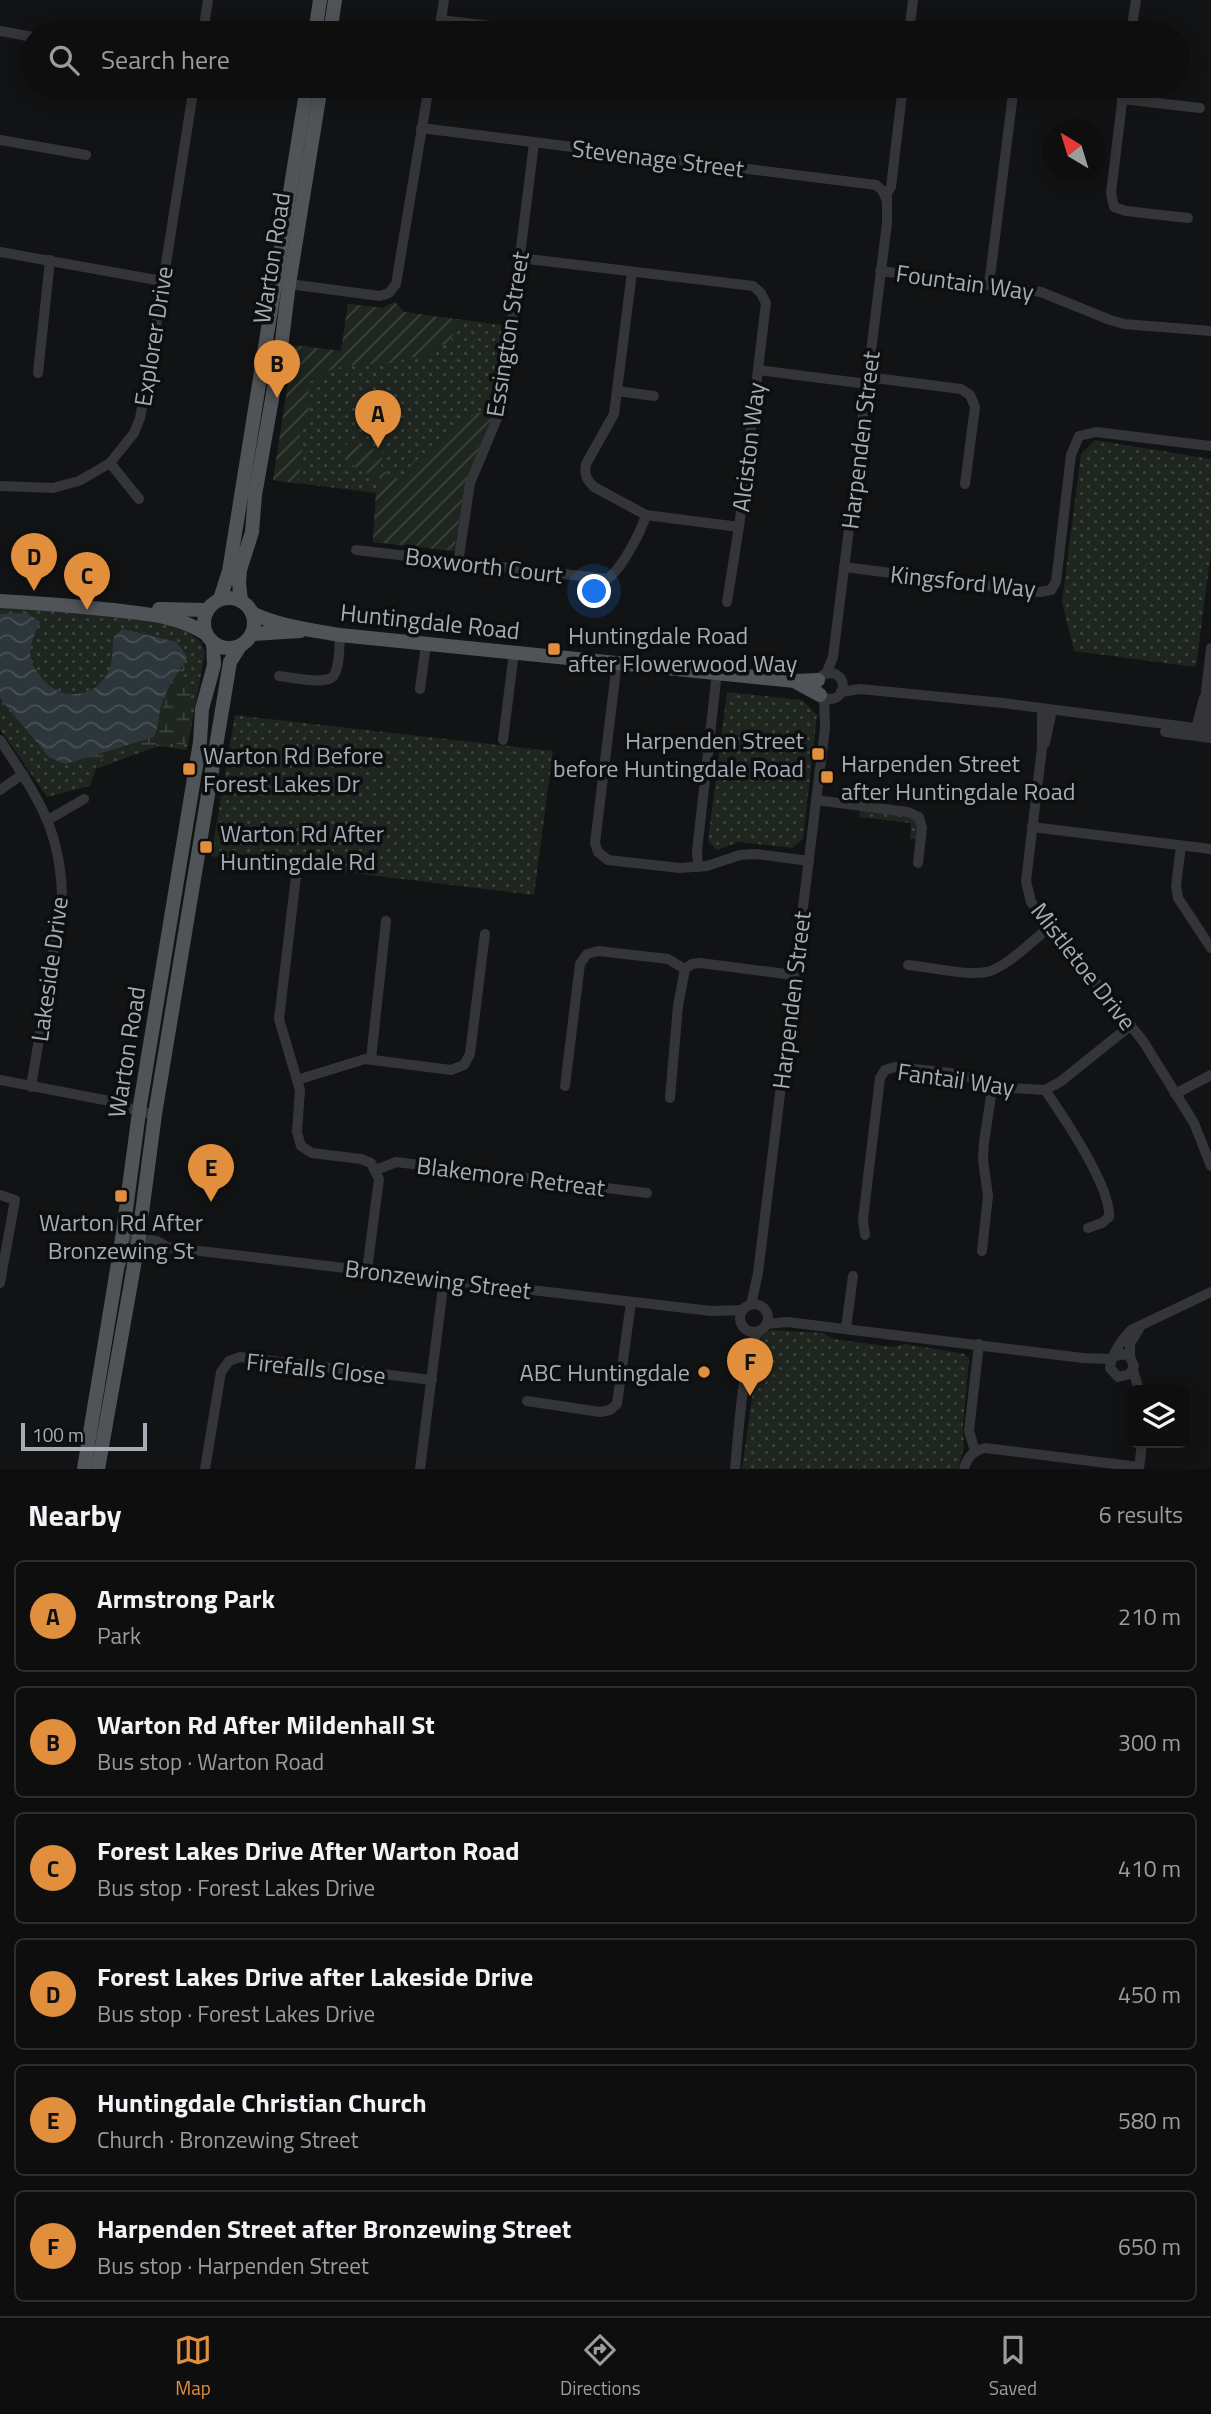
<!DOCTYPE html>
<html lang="en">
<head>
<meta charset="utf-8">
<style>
	:root { --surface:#0e0e0f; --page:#1c1c1d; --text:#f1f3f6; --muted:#9b9c9e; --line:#2e2e2f; --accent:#e18f3d }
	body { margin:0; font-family:"Titillium Web",sans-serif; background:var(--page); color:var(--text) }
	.controls { position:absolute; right:21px; bottom:21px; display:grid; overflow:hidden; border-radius:10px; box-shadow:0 4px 18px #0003 }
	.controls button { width:63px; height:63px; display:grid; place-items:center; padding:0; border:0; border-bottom:2px solid var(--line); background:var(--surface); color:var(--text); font:35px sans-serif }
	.compass { position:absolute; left:1043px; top:119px; width:63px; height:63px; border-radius:50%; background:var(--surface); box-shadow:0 4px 18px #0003; rotate:322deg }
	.scale { position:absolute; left:21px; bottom:18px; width:126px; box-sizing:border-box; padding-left:7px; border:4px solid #a5acb3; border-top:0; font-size:19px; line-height:24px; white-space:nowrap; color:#a5acb3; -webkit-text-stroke:5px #0d0e0f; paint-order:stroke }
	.you { position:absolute; left:595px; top:592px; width:24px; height:24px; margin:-18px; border:5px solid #fff; border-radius:50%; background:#1a73e8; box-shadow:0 0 0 10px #1a73e833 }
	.badge { display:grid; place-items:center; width:46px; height:46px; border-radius:50%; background:var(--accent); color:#111; font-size:23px; font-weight:700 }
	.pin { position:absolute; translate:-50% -58px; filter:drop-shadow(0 2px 4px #0008) }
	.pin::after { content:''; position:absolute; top:37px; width:24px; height:21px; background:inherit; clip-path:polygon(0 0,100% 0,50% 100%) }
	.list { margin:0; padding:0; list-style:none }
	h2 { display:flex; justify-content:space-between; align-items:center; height:91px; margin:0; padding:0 28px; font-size:30px }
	h2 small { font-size:23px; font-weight:400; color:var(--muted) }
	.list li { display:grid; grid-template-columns:46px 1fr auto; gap:21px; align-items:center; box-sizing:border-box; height:112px; margin:0 14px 14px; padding:0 14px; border:2px solid var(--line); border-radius:10px }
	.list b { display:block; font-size:26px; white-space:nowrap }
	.list p { margin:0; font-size:23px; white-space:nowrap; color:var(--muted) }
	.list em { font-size:23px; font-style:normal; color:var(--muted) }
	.icon { flex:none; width:38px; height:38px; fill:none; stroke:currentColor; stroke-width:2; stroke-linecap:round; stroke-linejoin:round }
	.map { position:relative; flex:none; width:1211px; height:1469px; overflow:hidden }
	.search { position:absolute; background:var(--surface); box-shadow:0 4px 18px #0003; left:21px; right:21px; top:21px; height:77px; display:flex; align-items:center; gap:18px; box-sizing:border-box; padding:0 24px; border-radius:38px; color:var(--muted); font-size:26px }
	.sheet { height:847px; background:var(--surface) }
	nav { display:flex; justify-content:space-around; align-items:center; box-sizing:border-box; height:98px; border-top:2px solid var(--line); background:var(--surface); font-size:19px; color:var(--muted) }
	nav a { display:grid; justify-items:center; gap:4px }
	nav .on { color:var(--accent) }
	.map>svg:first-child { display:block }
	.grass { fill:url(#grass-dots) }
	.wetland { fill:url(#wetland-marsh) }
	.garden { fill:url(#garden-furrows) }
	.water { fill:url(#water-waves) }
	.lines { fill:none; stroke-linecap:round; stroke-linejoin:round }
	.minor { stroke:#343538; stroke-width:10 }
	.major { stroke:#505357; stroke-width:14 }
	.poi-dot { fill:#e18f3d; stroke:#0d0e0f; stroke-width:2.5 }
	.labels { text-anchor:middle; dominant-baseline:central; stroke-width:7; stroke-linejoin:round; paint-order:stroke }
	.street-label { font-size:24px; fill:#a5acb3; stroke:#0d0e0f }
	.poi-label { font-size:24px; fill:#a5acb3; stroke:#0d0e0f; text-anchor:start }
</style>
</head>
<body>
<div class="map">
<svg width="1211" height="1469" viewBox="0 0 1211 1469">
	<defs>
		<pattern id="grass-dots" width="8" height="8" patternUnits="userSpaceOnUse" patternTransform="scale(1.75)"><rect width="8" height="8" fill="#1f261f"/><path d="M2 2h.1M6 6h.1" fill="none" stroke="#3d433d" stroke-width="1.8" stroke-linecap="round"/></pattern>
		<pattern id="wetland-marsh" width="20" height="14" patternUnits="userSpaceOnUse" patternTransform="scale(1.75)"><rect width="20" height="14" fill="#1f261f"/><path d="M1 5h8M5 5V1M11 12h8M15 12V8" fill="none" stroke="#3d433d"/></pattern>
		<pattern id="garden-furrows" width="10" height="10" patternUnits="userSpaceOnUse" patternTransform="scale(1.75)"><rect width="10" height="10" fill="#1f261f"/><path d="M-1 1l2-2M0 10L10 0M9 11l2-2" fill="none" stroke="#3d433d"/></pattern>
		<pattern id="water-waves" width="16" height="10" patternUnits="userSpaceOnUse" patternTransform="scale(1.75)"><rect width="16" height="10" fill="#2d373b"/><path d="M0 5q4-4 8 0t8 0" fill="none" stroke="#485155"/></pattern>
	</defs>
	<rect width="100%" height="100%" fill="#121314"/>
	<g class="grass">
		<path d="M395,302L404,312L502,325L492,416L465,483L454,551L373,542L376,493L273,480L294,345L341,351L348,304L383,308Z"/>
		<path d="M1095,440L1211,459V552L1196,667L1074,651L1062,602L1081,454Z"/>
		<path d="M0,604L69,609L162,623L186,631L201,642L205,653L187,750L158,746L96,769L90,786L47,797L0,729Z"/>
		<path d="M727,692L802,700L817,715L803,839L792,848L739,842L717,850L708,841Z"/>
		<path d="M235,715L553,751L534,895L211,856Z"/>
		<path d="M860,810L911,817L917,823V839H910L911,823L859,817Z"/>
		<path d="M771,1330L823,1333L834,1339L893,1347L905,1344L965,1354L969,1359L963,1427L964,1447L958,1469H742L759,1348L762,1336Z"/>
	</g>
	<path class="wetland" d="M122,629L149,634L173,646L185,668L180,682L189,684L191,707L185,745L162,743L148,748L120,750L85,768L83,760L94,748L156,729L165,701L167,680L110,668L114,637L106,630Z"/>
	<g class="garden">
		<path d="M395,302L404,312L454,319L451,345L438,344L422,357C409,355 402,362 389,363C369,365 347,363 327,371C321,374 315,379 309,383L307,388L312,401L300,433V447L303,454L298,479L300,484L273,480L294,345L341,351L348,304L383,308Z"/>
		<path d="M482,412L492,416L465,483L454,551L373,542L376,493L381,480L378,475C363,474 347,464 340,451L346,444L382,450L381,466L392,480C408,478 403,473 412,464C417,458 427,453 434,448C450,437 462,417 482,412Z"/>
	</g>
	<path class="water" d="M27,613L40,622C35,633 28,647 31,659C31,664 36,670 39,674C56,702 96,701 109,670C113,661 112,647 114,637L122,629L177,642L187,657C179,673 167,686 162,703C158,715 159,726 154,737L65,764L49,757L0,698V614Z"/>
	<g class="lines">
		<g class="minor">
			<path d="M441,20L547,33"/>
			<path d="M0,31L33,37"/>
			<path d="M203,33L208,0"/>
			<path d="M439,33L444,0"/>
			<path d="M909,33L913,0"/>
			<path d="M1131,33L1136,0"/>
			<path d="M1124,86L1111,193L1114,207L1126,211L1188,218"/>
			<path d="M1122,99L1200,108"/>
			<path d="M421,128L876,185L882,190L887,201"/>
			<path d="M0,140L86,155"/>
			<path d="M0,252L162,281"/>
			<path d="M520,258L753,286L761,293L766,303L739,527L727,602"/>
			<path d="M880,271L1041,292L1110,320L1124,324L1211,331"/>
			<path d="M632,272L614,414L586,464C584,474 586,479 594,487L646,515L739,527"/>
			<path d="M289,284L380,296L389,293L396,284L429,86"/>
			<path d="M989,285L1014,86"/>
			<path d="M758,370L867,384"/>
			<path d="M38,373L50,260"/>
			<path d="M867,377L961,389L970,395L975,407L965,484"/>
			<path d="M617,391L654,396"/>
			<path d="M110,463L139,499"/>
			<path d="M0,486L53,488L79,481L110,463L134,433L140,418L150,365L194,86"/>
			<path d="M356,550L607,579C621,570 641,532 646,515"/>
			<path d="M458,563L470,483L500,411L502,400L534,143"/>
			<path d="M844,567L1040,592L1051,590L1056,582L1071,455L1079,436L1096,432L1211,446"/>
			<path d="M617,662L595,843L598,852L608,860L680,868L707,866L740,855L756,854L809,861"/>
			<circle cx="830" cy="686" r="13"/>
			<path d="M826,674L833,657L887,223V193L891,187L903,86"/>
			<path d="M279,676C291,677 328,686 334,675C340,666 339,646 340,635"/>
			<path d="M420,689L426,644"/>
			<path d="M841,692L860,689L1003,703L1211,730"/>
			<path d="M1042,709V748L1026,881L1031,902L1143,1041L1194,1123L1211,1166"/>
			<path d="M1165,732L1211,738"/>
			<path d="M1195,733L1204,698"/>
			<path d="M1208,736L1206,692L1211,648"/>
			<path d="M0,740C37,796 62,831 62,901L31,1087"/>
			<path d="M503,740L514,652"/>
			<path d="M1045,743L1052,710"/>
			<path d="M0,790L23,774"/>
			<path d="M816,800L908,812L919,817L922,828L918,863"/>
			<path d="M48,820L84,799"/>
			<path d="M1032,827L1211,849"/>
			<path d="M1181,846L1176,886L1178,898L1211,948"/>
			<path d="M698,867L697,851L717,672"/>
			<path d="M297,868L279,1019L300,1090L297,1132L301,1146L312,1153L361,1159L371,1163L379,1179L367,1270"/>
			<path d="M908,965C931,967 965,976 987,972C1007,967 1033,940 1050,927"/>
			<path d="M371,1059L386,921"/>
			<path d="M0,1080L115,1102L139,1112L155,1114"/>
			<path d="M297,1080L365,1059L451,1070L464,1065L470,1054L485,934"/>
			<path d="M565,1086L580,964L587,954L598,951L668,959L685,969L692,964L700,963L794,975"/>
			<path d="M1045,1090C1063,1116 1111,1187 1109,1217L1102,1223L1088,1228"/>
			<path d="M1175,1094L1211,1075"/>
			<path d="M670,1098L678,1006L685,969"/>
			<path d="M376,1170L396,1162L647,1193"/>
			<path d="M0,1195L15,1200L0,1283"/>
			<path d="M124,1224L127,1233L145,1250H159L166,1247"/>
			<path d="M865,1235L863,1219L880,1078L885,1070L895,1067L951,1073L1013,1088L1045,1090L1060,1082L1131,1025"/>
			<path d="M982,1251L988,1196L983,1160L984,1142L993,1083"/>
			<path d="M121,1264C130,1246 148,1231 166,1247L711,1311L743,1310"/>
			<circle cx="754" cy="1318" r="14"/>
			<path d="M751,1305L758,1273L825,728L824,697"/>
			<path d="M767,1324L787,1322L1083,1358L1112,1359"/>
			<path d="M846,1328L853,1276"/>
			<path d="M1115,1356L1124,1354L1130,1357L1134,1366L1130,1374L1118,1377L1110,1368C1111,1355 1122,1339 1131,1330L1211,1292"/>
			<path d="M1130,1357V1344L1139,1329"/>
			<path d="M1133,1370L1139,1390"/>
			<path d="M527,1401L600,1412L610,1410L617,1404L631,1302"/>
			<path d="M975,1451L969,1431L979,1344"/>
			<path d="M205,1469L221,1372L229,1361L240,1357L432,1380"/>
			<path d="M420,1469L444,1279"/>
			<path d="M735,1469C738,1440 743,1351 759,1331"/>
			<path d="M964,1469C967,1457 973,1451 985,1448L1139,1467"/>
			<path d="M1139,1469L1142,1443"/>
		</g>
		<g class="major">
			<path d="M315,33L320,0"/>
			<path d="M330,33L335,0"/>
			<circle cx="229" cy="623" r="25"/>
			<path d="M220,599L229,571L307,86"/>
			<path d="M0,601C38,603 75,606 113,610C145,614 178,615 206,634"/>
			<path d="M241,601L239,583L240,570L252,532L255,495L281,348L289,284L321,86"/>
			<path d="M159,609L207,610"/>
			<path d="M252,613C278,626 311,630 340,635L795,681L818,680"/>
			<path d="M252,634L300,631"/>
			<path d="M796,682L820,695"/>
			<path d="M84,1469L122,1239L140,1105L200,742L202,709L214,665L213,643"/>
			<path d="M98,1469L138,1243L155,1114L230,662L240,646"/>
		</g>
	</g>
	<g class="poi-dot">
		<rect x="547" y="642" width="14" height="14" rx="3.5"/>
		<rect x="811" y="747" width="14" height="14" rx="3.5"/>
		<rect x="182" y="762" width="14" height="14" rx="3.5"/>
		<rect x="820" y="770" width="14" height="14" rx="3.5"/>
		<rect x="199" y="840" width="14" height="14" rx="3.5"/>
		<rect x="114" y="1189" width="14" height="14" rx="3.5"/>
		<circle cx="704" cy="1372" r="7"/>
	</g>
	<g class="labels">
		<g class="street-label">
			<text transform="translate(658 158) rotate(7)">Stevenage Street</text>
			<text transform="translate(271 258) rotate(-81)">Warton Road</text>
			<text transform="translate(965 282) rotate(8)">Fountain Way</text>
			<text transform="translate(507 334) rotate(-81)">Essington Street</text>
			<text transform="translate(153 336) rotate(-81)">Explorer Drive</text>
			<text transform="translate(860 440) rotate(-83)">Harpenden Street</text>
			<text transform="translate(748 447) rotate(-83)">Alciston Way</text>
			<text transform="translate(484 565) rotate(7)">Boxworth Court</text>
			<text transform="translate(963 581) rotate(6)">Kingsford Way</text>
			<text transform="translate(430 621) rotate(6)">Huntingdale Road</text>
			<text transform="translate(1084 966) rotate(52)">Mistletoe Drive</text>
			<text transform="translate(49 969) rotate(-82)">Lakeside Drive</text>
			<text transform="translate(791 1000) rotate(-83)">Harpenden Street</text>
			<text transform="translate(126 1052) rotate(-81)">Warton Road</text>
			<text transform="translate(956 1079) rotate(8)">Fantail Way</text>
			<text transform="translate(511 1176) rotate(7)">Blakemore Retreat</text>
			<text transform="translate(438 1279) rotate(7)">Bronzewing Street</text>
			<text transform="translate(316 1368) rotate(6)">Firefalls Close</text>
		</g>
		<g class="poi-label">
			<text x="568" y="635">Huntingdale Road<tspan x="568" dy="28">after Flowerwood Way</tspan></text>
			<text x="804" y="740" text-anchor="end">Harpenden Street<tspan x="804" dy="28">before Huntingdale Road</tspan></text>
			<text x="203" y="755">Warton Rd Before<tspan x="203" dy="28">Forest Lakes Dr</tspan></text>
			<text x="841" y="763">Harpenden Street<tspan x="841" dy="28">after Huntingdale Road</tspan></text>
			<text x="220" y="833">Warton Rd After<tspan x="220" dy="28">Huntingdale Rd</tspan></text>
			<text x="121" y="1222" text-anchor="middle">Warton Rd After<tspan x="121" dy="28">Bronzewing St</tspan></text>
			<text x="690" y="1372" text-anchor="end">ABC Huntingdale</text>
		</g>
	</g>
</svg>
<div class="controls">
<button><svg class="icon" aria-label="layers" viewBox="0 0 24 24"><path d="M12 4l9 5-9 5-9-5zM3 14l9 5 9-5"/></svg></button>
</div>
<svg class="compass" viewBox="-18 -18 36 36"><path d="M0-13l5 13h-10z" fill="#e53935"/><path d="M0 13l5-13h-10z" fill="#9b9c9e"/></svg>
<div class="scale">100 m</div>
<div class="you"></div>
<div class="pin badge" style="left:378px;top:448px">A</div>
<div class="pin badge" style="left:277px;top:398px">B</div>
<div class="pin badge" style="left:87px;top:610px">C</div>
<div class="pin badge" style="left:34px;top:591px">D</div>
<div class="pin badge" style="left:211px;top:1202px">E</div>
<div class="pin badge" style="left:750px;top:1396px">F</div>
<div class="search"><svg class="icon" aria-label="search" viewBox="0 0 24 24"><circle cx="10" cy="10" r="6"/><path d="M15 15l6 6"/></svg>Search here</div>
</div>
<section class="sheet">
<h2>Nearby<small>6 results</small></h2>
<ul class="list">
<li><span class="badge">A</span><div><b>Armstrong Park</b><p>Park</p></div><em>210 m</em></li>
<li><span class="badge">B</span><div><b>Warton Rd After Mildenhall St</b><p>Bus stop · Warton Road</p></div><em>300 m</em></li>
<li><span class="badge">C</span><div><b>Forest Lakes Drive After Warton Road</b><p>Bus stop · Forest Lakes Drive</p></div><em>410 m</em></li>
<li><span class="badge">D</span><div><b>Forest Lakes Drive after Lakeside Drive</b><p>Bus stop · Forest Lakes Drive</p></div><em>450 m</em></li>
<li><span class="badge">E</span><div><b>Huntingdale Christian Church</b><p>Church · Bronzewing Street</p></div><em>580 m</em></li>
<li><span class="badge">F</span><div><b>Harpenden Street after Bronzewing Street</b><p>Bus stop · Harpenden Street</p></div><em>650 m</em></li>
</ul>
</section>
<nav>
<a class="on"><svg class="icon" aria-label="map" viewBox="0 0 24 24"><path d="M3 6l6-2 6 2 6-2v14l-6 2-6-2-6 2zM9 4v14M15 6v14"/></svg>Map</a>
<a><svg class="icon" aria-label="directions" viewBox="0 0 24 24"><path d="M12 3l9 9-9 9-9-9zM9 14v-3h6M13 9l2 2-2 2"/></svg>Directions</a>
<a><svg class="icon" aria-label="saved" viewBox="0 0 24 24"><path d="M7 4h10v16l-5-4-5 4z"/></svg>Saved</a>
</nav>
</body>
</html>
